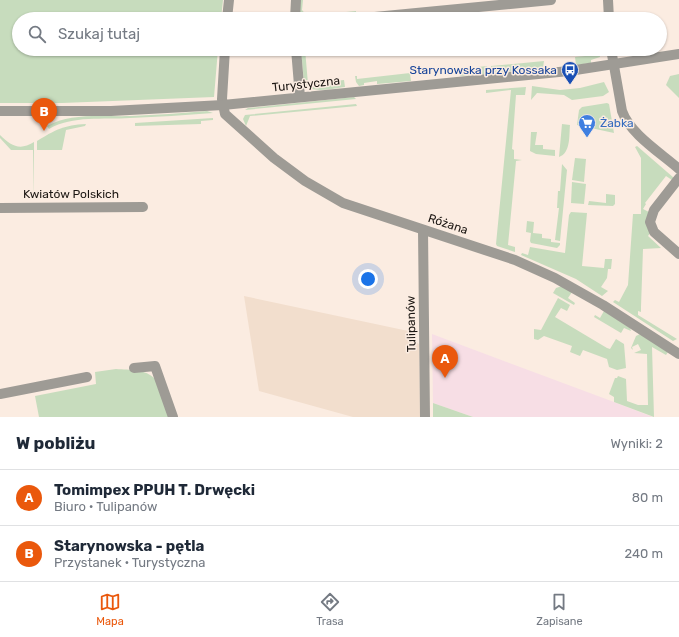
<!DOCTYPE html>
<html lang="pl">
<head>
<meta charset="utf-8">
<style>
	:root { --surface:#fff; --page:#f2f2f3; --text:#1f2937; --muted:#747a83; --line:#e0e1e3; --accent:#ea580c }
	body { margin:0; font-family:Rubik,sans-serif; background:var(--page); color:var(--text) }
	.you { position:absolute; left:368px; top:279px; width:14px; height:14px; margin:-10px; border:3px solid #fff; border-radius:50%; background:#1a73e8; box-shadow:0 0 0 6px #1a73e833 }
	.badge { display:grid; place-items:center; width:26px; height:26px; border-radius:50%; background:var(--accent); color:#fff; font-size:13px; font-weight:700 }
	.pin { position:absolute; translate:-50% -33px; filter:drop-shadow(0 1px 2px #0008) }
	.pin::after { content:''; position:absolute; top:21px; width:14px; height:12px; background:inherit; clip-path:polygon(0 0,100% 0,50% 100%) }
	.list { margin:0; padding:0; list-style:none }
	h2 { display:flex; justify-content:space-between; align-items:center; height:52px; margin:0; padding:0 16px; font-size:17px }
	h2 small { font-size:13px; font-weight:400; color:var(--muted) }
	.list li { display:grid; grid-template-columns:26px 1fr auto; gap:12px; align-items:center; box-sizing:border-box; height:56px; padding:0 16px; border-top:1px solid var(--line) }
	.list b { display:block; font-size:15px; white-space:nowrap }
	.list p { margin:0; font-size:13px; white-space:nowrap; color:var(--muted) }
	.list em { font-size:13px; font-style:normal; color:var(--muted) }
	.icon { flex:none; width:22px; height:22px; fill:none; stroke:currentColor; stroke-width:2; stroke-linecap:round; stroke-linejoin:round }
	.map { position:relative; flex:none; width:679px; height:417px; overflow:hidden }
	.search { position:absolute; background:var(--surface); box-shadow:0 1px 3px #0004; left:12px; right:12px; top:12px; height:44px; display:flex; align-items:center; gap:10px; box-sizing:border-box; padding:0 14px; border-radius:22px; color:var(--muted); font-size:15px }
	.sheet { height:164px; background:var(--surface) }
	nav { display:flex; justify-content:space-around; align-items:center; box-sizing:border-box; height:56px; border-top:1px solid var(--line); background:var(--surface); font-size:11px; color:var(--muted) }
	nav a { display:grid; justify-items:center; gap:2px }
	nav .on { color:var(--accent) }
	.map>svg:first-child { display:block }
	.commercial { fill:#f7dee5 }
	.built { fill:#f2decd }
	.green { fill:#c7dcbd }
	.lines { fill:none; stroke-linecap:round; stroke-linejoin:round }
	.minor { stroke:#9e9b95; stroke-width:10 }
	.tertiary { stroke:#9e9b95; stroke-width:10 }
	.labels { text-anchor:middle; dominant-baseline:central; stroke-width:3; stroke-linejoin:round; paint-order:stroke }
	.transit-label { font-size:12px; fill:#164399; stroke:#fbece1; text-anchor:end }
	.street-label { font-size:12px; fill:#1c1713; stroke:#fbece1 }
	.shop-label { font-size:12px; fill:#366cbe; stroke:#fbece1; text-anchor:start }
</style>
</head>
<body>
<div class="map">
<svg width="679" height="417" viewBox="0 0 679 417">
	<rect width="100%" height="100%" fill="#fbece1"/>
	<path class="commercial" d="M432,334L614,402L653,417H473L433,403Z"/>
	<path class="built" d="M244,296L413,332V340L419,344L420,417H353L259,391Z"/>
	<g class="green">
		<path d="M0,0H223L221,19H19V49H218L214,97L62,103H0Z"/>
		<path d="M300,0H303L302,10L307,16L356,11V15L304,19L299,14Z"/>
		<path d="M301,49H305L308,84L344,80L345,87C333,88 312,95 304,83Z"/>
		<path d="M599,51L600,57L591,60V63L576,65L575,57L595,55Z"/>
		<path d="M544,61L543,68L492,73L491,66Z"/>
		<path d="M487,66L488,74L460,76V69Z"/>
		<path d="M410,73L411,81L377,84V81L364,83V85L359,86L356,82L355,76H357V79Z"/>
		<path d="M679,74V98L666,85L670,76Z"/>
		<path d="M604,82L609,92L603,96L572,100L564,95L537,93L531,100L532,86L560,90L580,88Z"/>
		<path d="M526,87L525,95H516L512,149L514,150V159L522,160L516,161L508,245L515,247V252L497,246L496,244L511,90L486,93V90Z"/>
		<path d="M354,97L356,99L245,110L248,108Z"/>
		<path d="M607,103L609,104L614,133L577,125L579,110L582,107Z"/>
		<path d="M356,104L357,106L250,116L246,126L243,119L245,115Z"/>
		<path d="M207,111L213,113C185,115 158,117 130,118C103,120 73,115 49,129L47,126C72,112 103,117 131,116C156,115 182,113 207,111Z"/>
		<path d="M213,118V120L201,121V124L135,126V123Z"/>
		<path d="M86,124L85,126L66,130L62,150H37V141C55,130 64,125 86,124Z"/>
		<path d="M562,124L570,125C569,135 571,153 559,157Z"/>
		<path d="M531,132H537L535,145H543V149L555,150V156L536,154L530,151Z"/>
		<path d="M0,135C11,146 20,151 34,142V200L33,150H11L0,138Z"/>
		<path d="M637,146L674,178L672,180L666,176L645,203L646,204L643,209L649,212L650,233L648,236L661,248L643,249L641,307V312L638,311V315L677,339L673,341L613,302L615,300L619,302L628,285L633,214H641V158L635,147Z"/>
		<path d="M575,158L586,159L584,182L572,180Z"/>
		<path d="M562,164L567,170L560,241L555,240L559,208H557L558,191H560Z"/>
		<path d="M572,182L586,184L584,204L571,203Z"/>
		<path d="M606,194L615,195V204L613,206L588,205L589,201L606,203Z"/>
		<path d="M571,212L587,213L582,266L604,268L605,259H612L611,269H608L607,278L601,287L608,291L602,296L576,279L521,255L522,253L528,255L530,247L565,253L569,215Z"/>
		<path d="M527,221L534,222L533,233L542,234V238L551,239V242L560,243V245L557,248L531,243L530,241L531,233L526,232Z"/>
		<path d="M562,286L572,292L568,298L575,303L574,305L553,293L556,288Z"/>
		<path d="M558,298L570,305L567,311L561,308L555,317L607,348L610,349L616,339L624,344L626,368L617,370L609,367L607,359L583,350L580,356L570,352L572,346L544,336L538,340L534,339V329L541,330Z"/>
		<path d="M604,311L630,328L631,331L624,328L621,333L594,317L595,315L600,318Z"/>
		<path d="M640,334L668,352L666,355L652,347L654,417L614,402V397L609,394L615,378H617L618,376L626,379L627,401L638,405H648L647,354L634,353L641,350L638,344L632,347L633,350L631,348L636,336Z"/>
		<path d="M116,369C130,370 146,369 155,379L170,417H39L35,396L96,384L95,372Z"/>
		<path d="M433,403L473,417H433Z"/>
	</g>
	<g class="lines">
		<g class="minor">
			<path d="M608,0L609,19"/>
			<path d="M227,19L229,0"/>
			<path d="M295,19L296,0"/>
			<path d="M354,19L551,0"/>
			<path d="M225,49L222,99L225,114L274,158L305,181L343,203L515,260L555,278L603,305L679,354"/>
			<path d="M296,49L300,97"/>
			<path d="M611,49L622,111C630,134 661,153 679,169"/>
			<path d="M679,178L654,210L650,222L654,232L679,254"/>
			<path d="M0,208L143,207"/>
			<path d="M423,230L425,417"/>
			<path d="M134,368L155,366L173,417"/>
			<path d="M0,394L87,377"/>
		</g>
		<path class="tertiary" d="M0,111H111L223,105L569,71L679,54"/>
	</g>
	<defs>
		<symbol id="bus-pin" viewBox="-11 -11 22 30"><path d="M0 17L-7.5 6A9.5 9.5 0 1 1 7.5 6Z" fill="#1a4fb4" stroke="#fbece1"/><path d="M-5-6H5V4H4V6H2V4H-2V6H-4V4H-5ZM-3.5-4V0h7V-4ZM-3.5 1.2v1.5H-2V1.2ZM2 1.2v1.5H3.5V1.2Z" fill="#fff"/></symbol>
		<symbol id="supermarket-pin" viewBox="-11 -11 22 30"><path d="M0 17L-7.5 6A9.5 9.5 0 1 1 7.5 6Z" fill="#3f7fe0" stroke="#fbece1"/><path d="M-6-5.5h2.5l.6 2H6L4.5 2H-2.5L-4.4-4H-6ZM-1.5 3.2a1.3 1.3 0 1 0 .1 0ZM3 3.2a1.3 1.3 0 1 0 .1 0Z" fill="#fff"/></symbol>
	</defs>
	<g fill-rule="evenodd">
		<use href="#bus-pin" x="560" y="60" width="20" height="27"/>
		<use href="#supermarket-pin" x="577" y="113" width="20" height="27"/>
	</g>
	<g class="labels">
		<g class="transit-label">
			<text x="557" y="70">Starynowska przy Kossaka</text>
		</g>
		<g class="street-label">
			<text transform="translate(306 84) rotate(-6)">Turystyczna</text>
			<text x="71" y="194">Kwiatów Polskich</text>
			<text transform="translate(448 224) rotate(18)">Różana</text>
			<text transform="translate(411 324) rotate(-91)">Tulipanów</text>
		</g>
		<g class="shop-label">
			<text x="600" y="123">Żabka</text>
		</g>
	</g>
</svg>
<div class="you"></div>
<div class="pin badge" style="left:445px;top:378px">A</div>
<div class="pin badge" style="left:44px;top:131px">B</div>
<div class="search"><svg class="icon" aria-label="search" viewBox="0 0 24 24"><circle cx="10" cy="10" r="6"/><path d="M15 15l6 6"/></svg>Szukaj tutaj</div>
</div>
<section class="sheet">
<h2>W pobliżu<small>Wyniki: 2</small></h2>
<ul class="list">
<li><span class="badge">A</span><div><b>Tomimpex PPUH T. Drwęcki</b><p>Biuro · Tulipanów</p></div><em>80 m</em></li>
<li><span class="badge">B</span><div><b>Starynowska - pętla</b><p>Przystanek · Turystyczna</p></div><em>240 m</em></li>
</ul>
</section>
<nav>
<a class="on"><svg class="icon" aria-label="map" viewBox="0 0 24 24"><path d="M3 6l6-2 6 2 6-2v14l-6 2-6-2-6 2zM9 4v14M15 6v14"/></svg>Mapa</a>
<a><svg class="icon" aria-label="directions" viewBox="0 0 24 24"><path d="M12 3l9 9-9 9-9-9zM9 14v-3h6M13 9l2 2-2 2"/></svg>Trasa</a>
<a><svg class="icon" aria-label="saved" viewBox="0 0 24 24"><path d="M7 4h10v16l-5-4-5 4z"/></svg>Zapisane</a>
</nav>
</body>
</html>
